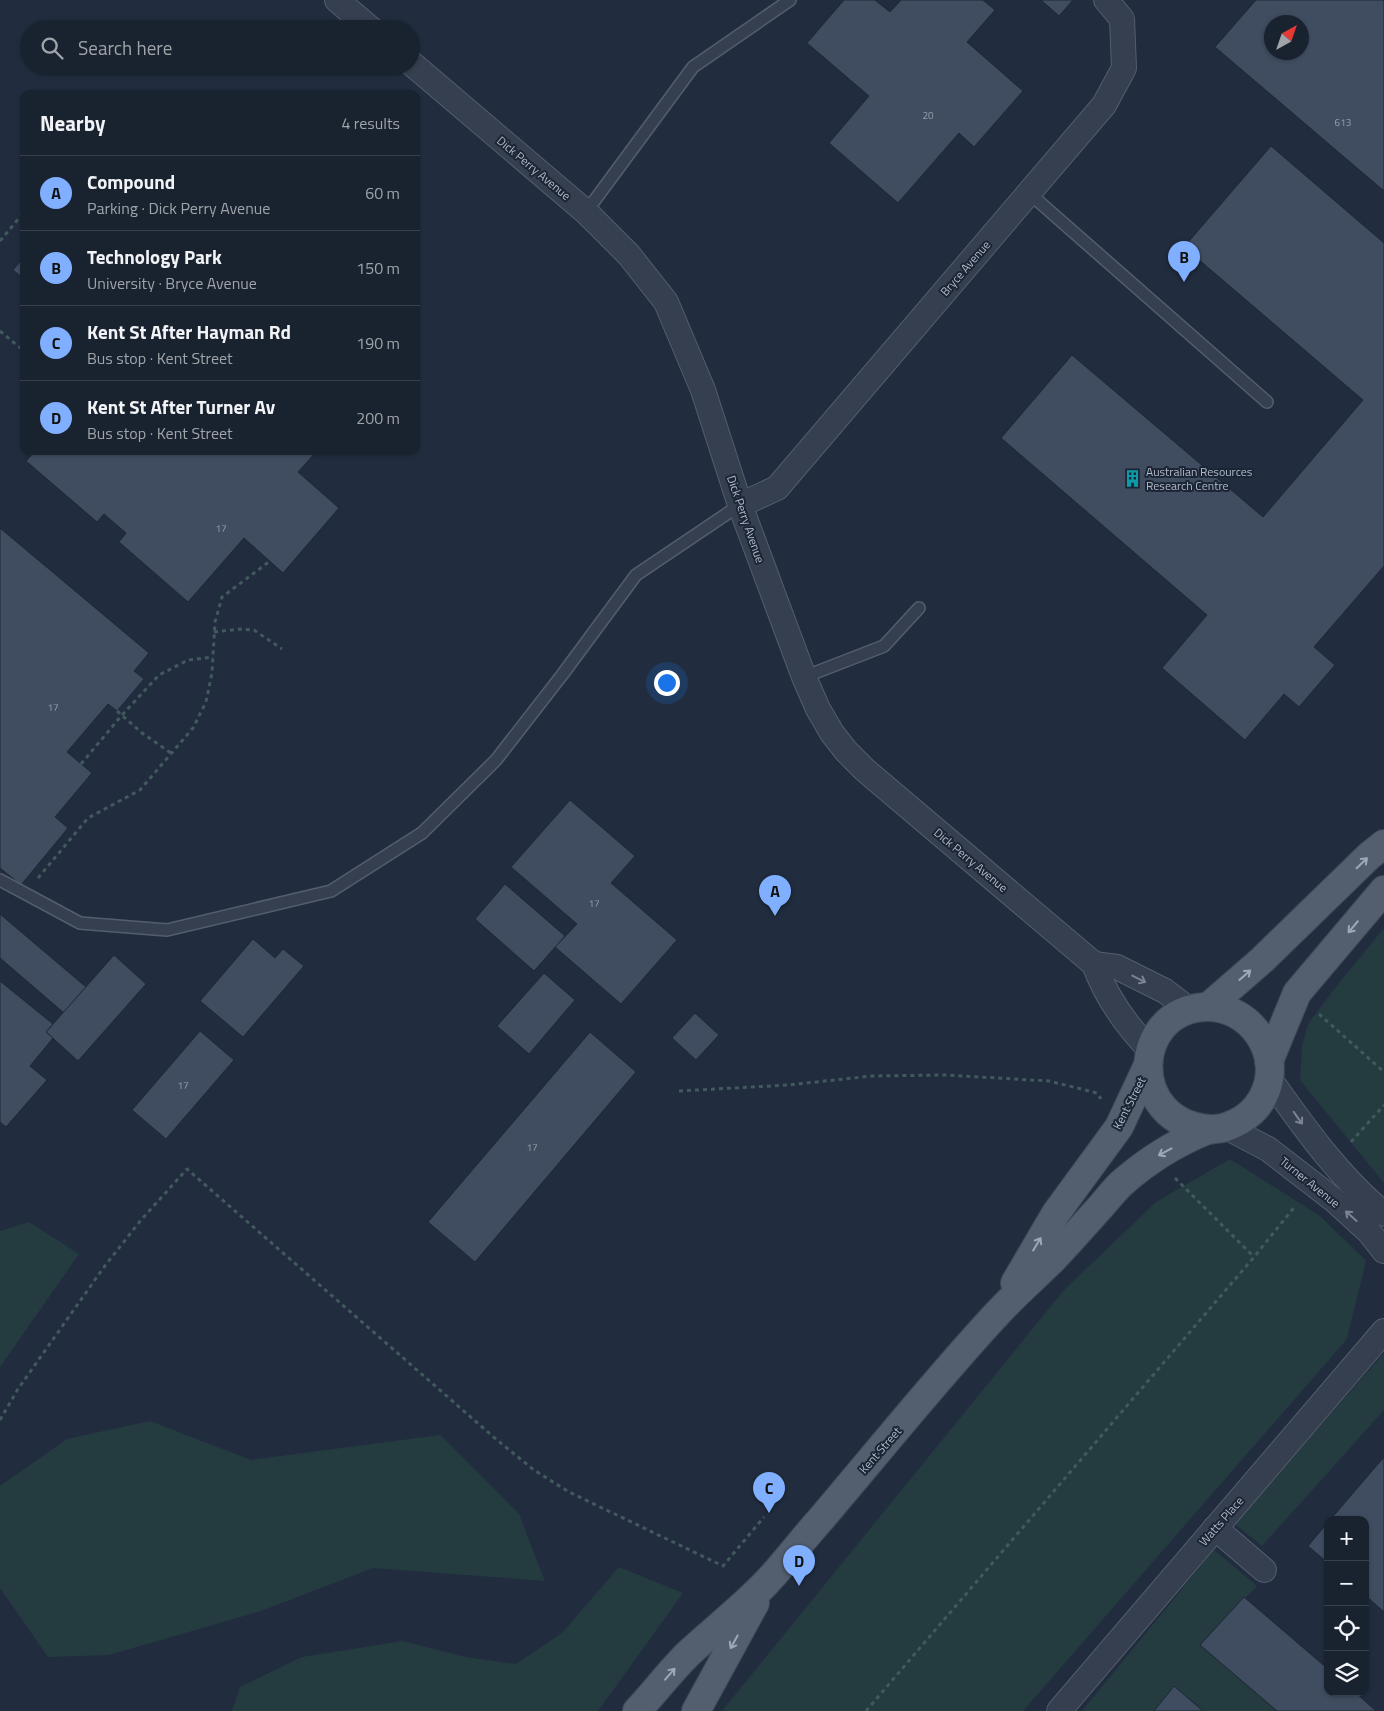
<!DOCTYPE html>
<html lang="en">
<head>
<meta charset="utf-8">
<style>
	:root { --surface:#19222f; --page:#222a37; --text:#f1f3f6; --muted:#9fa4aa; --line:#373f4b; --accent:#81afff }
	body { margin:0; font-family:"Titillium Web",sans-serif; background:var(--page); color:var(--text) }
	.controls { position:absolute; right:15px; bottom:15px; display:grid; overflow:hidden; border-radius:10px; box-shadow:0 1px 4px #0004 }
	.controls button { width:45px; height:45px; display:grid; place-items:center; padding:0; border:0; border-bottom:1px solid var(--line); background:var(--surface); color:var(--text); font:25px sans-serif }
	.compass { position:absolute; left:1264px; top:15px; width:45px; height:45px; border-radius:50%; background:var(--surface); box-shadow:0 1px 4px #0004; rotate:40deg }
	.you { position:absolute; left:666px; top:682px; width:18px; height:18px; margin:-12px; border:4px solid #fff; border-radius:50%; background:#1a73e8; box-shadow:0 0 0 8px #1a73e833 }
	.badge { display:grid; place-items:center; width:32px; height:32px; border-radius:50%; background:var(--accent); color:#111; font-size:16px; font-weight:700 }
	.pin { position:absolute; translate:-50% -41px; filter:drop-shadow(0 1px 2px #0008) }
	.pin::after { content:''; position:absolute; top:26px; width:18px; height:15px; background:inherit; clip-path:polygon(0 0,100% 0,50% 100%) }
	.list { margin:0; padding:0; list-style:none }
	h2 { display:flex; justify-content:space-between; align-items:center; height:65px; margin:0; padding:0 20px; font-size:21px }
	h2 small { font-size:16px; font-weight:400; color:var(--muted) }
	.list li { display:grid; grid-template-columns:32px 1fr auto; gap:15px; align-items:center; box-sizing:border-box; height:75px; padding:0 20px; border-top:1px solid var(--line) }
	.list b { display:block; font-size:19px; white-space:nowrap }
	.list p { margin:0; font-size:16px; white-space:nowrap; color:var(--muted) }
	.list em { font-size:16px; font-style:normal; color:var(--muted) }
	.icon { flex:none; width:28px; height:28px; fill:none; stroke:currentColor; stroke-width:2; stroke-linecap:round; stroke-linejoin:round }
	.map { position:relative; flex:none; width:1384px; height:1711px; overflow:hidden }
	.search { position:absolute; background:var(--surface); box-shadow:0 1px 4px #0004; left:20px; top:20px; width:400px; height:55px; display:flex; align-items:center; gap:12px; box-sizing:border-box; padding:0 18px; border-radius:28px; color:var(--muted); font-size:19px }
	.panel { position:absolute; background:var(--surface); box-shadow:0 1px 4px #0004; left:20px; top:90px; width:400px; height:365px; border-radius:10px }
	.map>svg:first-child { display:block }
	.green { fill:#243c40 }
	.building { fill:#404d61; stroke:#1d2736; fill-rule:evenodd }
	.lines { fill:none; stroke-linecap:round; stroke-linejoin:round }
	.lane-casing { stroke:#545d6d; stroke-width:14 }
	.street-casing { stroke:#545d6d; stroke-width:26 }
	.primary-casing { stroke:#3f4958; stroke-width:30 }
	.path { stroke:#42595d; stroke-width:3; stroke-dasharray:4 4; stroke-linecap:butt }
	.lane { stroke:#363f4f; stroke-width:11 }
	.street { stroke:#363f4f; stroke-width:24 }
	.primary { stroke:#535e6f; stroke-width:28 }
	.oneway { stroke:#9ea8b8 }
	.oneway2 { stroke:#7a8393 }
	.labels { text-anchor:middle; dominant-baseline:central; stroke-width:4; stroke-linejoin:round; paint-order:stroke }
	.number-label { font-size:10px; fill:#959fb0 }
	.street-label { font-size:12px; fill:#b1baca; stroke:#1b2534 }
	.poi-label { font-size:12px; fill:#b1baca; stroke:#1b2534; text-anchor:start }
</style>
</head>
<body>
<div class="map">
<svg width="1384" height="1711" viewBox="0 0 1384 1711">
	<rect width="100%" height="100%" fill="#212d3f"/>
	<g class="green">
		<path d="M1384,928V1183L1300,1080L1302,1046L1308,1024L1332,992Z"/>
		<path d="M1230,1159L1320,1216L1366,1261L1347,1339L1023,1711H722L1064,1290L1156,1202Z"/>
		<path d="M29,1222L79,1254L0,1367V1231Z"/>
		<path d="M1384,1353V1410L1262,1546L1235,1524Z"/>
		<path d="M150,1421L251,1460L440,1435L519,1514L545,1581L373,1568L261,1611L109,1655L48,1657L0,1588V1486L67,1439Z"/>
		<path d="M1214,1550L1257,1586L1200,1645L1277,1711H1203L1174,1686L1154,1711H1082Z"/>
		<path d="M619,1567L683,1593L598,1711H232L240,1687L302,1657L403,1641L465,1657L516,1664L562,1633Z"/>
	</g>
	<g class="building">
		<path d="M844,0H875L890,12L901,0H983L995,10L967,42L1023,91L974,147L959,133L898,203L829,143L869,96L807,43Z"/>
		<path d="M1041,0H1073L1059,16Z"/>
		<path d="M1256,0H1384V191L1215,47ZM1272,22H1302V52H1272Z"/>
		<path d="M1271,146L1384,243V566L1314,647L1335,665L1299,707L1284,694L1245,740L1162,668L1207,615L1001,438L1072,355L1263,517L1363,400L1184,247Z"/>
		<path d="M24,257V279L13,270Z"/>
		<path d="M35,451H317L298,472L339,508L283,573L244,538L188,602L119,542L126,533L104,514L97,522L26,461Z"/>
		<path d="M0,528L149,653L134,671L144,679L117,711L108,704L67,752L92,773L55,817L68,828L21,885L0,868Z"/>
		<path d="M570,800L635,856L611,883L677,940L621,1004L555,947L577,924L511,867Z"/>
		<path d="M505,884L565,936L534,971L475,919Z"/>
		<path d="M0,914L86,987L64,1013L0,958Z"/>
		<path d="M253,939L275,958L283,949L304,966L243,1037L200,1001Z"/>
		<path d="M114,955L146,984L78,1061L46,1032Z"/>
		<path d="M544,973L575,1000L529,1054L497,1026Z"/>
		<path d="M0,981L53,1024L46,1032L53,1038L30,1066L47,1080L6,1127L0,1122Z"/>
		<path d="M695,1013L719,1035L696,1060L672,1038Z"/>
		<path d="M200,1031L234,1060L166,1139L132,1110Z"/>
		<path d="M590,1032L636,1072L475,1262L428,1222Z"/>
		<path d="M1384,1457V1612L1365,1595V1520H1330Z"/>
		<path d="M1328,1522V1563L1308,1546Z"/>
		<path d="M1244,1597L1328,1669V1692H1355L1376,1711H1277L1200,1645Z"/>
		<path d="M1174,1686L1203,1711H1154Z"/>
	</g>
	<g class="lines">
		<defs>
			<g id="lane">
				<path d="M1029,193L1267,402"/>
				<path d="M586,212L693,67L790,0"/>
				<path d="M804,677L884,646L919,608"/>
				<path d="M0,880L80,923L167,930L331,891L422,833L496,760L562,675L636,575L740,505"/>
			</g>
			<g id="street">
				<path d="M337,0L371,29"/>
				<path d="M411,63L586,212L629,255L666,302L703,390L740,505L804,677L818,709L832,733L846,751L865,770L1094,964C1106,997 1126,1025 1150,1050"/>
				<path d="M740,505L777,488L1104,105L1124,68L1122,19L1106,0"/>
				<path d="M1094,964L1117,967L1165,991L1190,1010"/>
				<path d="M1269,1078C1304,1127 1337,1175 1384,1214"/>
				<path d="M1226,1127L1268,1149L1334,1200L1369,1232L1384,1251"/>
				<path d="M1215,1528L1264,1570"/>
				<path d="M1059,1711L1384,1331"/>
			</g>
			<g id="primary">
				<path d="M1208,1007L1262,960L1369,856L1384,844"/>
				<path d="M1269,1061L1297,993L1384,890"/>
				<path d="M1015,1283L1056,1213L1119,1127L1148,1065"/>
				<path d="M637,1711C655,1692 671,1670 690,1652C715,1629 742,1608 766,1583C785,1563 802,1540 821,1519C878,1452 934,1382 994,1317C1013,1296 1034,1278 1054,1258C1071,1240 1087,1222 1103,1204C1109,1197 1116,1188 1123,1182C1147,1161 1176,1143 1205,1131C1211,1129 1217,1129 1223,1128C1240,1123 1256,1112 1264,1095C1284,1054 1250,1005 1205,1007C1131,1011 1127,1121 1208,1129"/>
				<path d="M696,1711L755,1603"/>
			</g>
		</defs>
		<use href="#lane" class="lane-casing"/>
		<use href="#street" class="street-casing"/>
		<use href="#primary" class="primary-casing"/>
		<g class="path">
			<path d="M0,241L24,212"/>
			<path d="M0,331L24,351"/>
			<path d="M214,632L240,629L254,630L282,649"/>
			<path d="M117,711L142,733L171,753"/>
			<path d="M81,764L122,715L159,675L188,660L213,657"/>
			<path d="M38,878L88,818L140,790L193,728L206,702L212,673L215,622L222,597L270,561"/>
			<path d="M1319,1014L1384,1072"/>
			<path d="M679,1091L788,1085L872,1076L945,1075L1049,1081L1097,1093L1101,1099"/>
			<path d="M1351,1142L1384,1105"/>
			<path d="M1175,1178L1254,1257"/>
			<path d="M0,1420L18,1389L104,1267L141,1220L187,1169L497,1440L534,1470L569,1492L723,1566L764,1517"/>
			<path d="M866,1711L1254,1257L1296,1205"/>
		</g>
		<use href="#lane" class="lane"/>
		<use href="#street" class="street"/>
		<use href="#primary" class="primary"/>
	</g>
	<defs><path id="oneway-shaft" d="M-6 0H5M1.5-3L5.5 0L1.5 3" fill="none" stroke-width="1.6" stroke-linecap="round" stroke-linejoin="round" transform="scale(1.25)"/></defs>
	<g class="oneway">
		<use href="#oneway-shaft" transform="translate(1362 863) rotate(-44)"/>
		<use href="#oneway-shaft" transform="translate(1353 927) rotate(130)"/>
		<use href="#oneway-shaft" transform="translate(1245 975) rotate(-41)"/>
		<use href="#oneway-shaft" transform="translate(1165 1152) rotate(152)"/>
		<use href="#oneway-shaft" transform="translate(1037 1244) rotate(-59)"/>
		<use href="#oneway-shaft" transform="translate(734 1642) rotate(119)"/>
		<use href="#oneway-shaft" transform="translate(670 1674) rotate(-49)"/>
	</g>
	<g class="oneway2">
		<use href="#oneway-shaft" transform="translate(1139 979) rotate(27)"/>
		<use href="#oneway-shaft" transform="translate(1298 1118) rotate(55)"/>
		<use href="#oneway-shaft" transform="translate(1351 1216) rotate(-138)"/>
	</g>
	<defs>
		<symbol id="building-bare" viewBox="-9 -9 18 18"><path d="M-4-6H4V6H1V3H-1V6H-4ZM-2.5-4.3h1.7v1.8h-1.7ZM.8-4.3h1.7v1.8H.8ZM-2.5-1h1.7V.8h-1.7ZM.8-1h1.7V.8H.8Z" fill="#0f9aa8" stroke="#1b2534" stroke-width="2.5" paint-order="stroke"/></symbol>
	</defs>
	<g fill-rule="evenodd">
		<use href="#building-bare" x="1120" y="466" width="25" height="25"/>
	</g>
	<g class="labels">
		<g class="number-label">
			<text x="928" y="115">20</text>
			<text x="1343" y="122">613</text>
			<text x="221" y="528">17</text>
			<text x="53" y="707">17</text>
			<text x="594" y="903">17</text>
			<text x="183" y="1085">17</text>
			<text x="532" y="1147">17</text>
		</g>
		<g class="street-label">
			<text transform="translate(534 168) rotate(40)">Dick Perry Avenue</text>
			<text transform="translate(965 268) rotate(-49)">Bryce Avenue</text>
			<text transform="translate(746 519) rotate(71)">Dick Perry Avenue</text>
			<text transform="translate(971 860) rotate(40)">Dick Perry Avenue</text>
			<text transform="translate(1129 1103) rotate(-63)">Kent Street</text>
			<text transform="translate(1310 1182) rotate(39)">Turner Avenue</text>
			<text transform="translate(880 1450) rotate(-49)">Kent Street</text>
			<text transform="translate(1221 1521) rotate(-49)">Watts Place</text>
		</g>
		<g class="poi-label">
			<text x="1146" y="471">Australian Resources<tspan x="1146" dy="14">Research Centre</tspan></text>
		</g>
	</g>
</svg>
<div class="controls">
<button>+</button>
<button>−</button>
<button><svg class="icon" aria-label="locate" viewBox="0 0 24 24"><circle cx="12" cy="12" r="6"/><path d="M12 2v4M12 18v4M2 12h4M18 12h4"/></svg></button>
<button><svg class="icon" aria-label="layers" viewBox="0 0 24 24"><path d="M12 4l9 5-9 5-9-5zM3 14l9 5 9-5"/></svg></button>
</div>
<svg class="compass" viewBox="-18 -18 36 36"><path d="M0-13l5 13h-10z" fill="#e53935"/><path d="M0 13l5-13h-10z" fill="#9fa4aa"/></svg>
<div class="you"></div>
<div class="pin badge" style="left:775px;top:916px">A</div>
<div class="pin badge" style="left:1184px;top:282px">B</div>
<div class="pin badge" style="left:769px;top:1513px">C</div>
<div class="pin badge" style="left:799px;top:1586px">D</div>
<div class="search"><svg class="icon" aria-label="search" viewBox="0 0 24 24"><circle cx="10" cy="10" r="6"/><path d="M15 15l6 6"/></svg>Search here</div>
<section class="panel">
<h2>Nearby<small>4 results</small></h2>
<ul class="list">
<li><span class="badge">A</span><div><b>Compound</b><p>Parking · Dick Perry Avenue</p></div><em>60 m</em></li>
<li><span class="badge">B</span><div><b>Technology Park</b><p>University · Bryce Avenue</p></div><em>150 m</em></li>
<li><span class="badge">C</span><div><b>Kent St After Hayman Rd</b><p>Bus stop · Kent Street</p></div><em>190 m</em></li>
<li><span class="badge">D</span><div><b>Kent St After Turner Av</b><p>Bus stop · Kent Street</p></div><em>200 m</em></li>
</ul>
</section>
</div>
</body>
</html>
